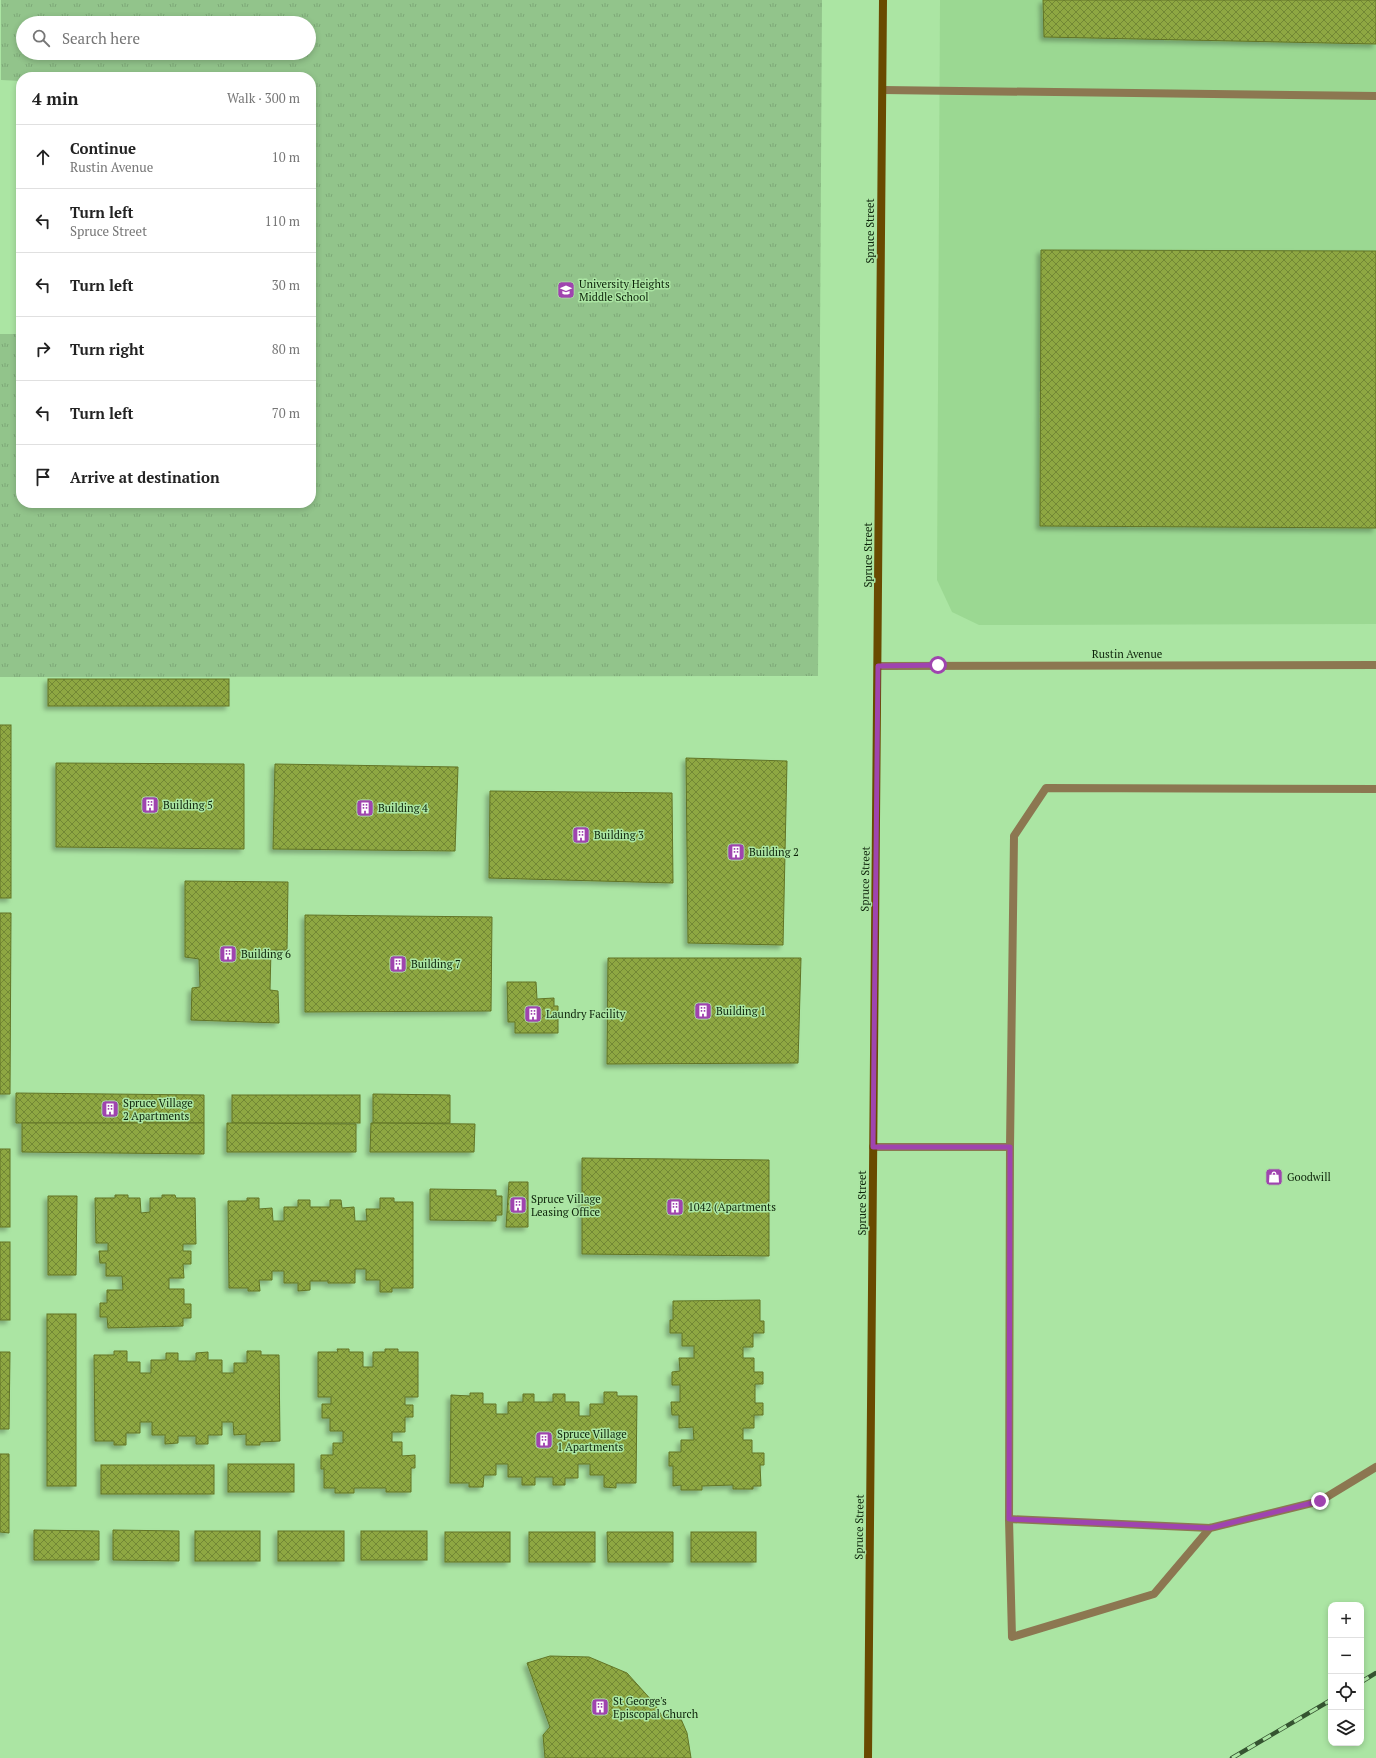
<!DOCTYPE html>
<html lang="en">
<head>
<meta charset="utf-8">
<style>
	:root { --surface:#fff; --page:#f6f6f6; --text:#222; --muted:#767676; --line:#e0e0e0 }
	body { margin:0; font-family:"PT Serif",serif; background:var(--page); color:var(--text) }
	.controls { position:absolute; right:12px; bottom:12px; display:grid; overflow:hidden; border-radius:8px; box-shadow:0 2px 6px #0003 }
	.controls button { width:36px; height:36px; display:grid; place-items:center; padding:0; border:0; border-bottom:1px solid var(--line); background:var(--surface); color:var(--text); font:20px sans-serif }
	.stop { position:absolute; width:12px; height:12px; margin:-9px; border:3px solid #9f44af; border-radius:50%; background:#fff }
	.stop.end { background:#9f44af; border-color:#fff; box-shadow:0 1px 4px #0008 }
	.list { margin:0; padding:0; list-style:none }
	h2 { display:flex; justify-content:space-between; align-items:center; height:52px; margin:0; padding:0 16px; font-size:17px }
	h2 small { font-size:13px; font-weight:400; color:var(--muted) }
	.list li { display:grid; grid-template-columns:26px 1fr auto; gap:12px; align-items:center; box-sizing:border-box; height:64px; padding:0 16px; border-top:1px solid var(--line) }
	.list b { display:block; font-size:15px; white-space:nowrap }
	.list p { margin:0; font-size:13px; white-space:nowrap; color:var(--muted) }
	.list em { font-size:13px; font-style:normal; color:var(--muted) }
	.icon { flex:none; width:22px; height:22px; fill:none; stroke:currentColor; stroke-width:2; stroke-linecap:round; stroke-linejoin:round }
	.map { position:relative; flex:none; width:1376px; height:1758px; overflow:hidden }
	.search { position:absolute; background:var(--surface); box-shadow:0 2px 6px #0003; left:16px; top:16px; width:300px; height:44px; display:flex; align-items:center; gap:10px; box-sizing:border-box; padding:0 14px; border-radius:22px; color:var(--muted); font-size:15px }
	.panel { position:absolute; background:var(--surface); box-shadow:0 2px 6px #0003; left:16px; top:72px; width:300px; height:436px; border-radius:16px }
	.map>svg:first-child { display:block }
	.built { fill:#9bd892 }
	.grass { fill:url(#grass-tufts); fill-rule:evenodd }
	.building { fill:url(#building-cross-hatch); stroke:#627526; filter:url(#shadow) }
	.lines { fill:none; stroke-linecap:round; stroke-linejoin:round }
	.lane { stroke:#8c7751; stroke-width:8 }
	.street { stroke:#8c7751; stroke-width:8 }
	.secondary { stroke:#694a00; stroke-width:8 }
	.rail-casing { stroke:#355431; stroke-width:4.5 }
	.rail { stroke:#abe5a3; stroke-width:3; stroke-dasharray:9; stroke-linecap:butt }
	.route { stroke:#9f44af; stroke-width:5 }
	.labels { text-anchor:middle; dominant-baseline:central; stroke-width:3; stroke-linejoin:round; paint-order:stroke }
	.street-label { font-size:11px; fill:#0c2209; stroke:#abe5a3 }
	.poi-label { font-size:11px; fill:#0c2209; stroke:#abe5a3; text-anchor:start }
</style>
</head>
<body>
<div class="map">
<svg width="1376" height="1758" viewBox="0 0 1376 1758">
	<defs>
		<pattern id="grass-tufts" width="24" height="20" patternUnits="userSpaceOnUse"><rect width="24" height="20" fill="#92c48b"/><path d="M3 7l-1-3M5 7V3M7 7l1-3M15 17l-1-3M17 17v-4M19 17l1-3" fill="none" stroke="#7da877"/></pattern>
		<pattern id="building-cross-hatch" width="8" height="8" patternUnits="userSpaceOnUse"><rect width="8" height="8" fill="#8ea742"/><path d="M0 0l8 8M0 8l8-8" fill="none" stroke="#728835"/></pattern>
		<filter id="shadow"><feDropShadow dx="-3.5" dy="3.5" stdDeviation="2" flood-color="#0004"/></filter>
	</defs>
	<rect width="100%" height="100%" fill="#abe5a3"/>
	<path class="built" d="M940,0H1376V624L979,625L952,612L937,580Z"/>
	<path class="grass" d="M1,0H822L818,676L0,677V334H21V503H311V77H21V81L1,80ZM23,23H309V53H23Z"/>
	<g class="building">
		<path d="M1043,0H1376V44L1044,37Z"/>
		<path d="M1041,250L1376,251V528L1040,526Z"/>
		<rect x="48" y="679" width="181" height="27"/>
		<rect x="0" y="725" width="11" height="173"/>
		<path d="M686,758L787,761L783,945L688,943Z"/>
		<path d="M56,763L244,764V849L56,847Z"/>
		<path d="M275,764L458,767L455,851L273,849Z"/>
		<path d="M490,791L672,793L673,883L489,878Z"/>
		<path d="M185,881L288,882L287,950H271L270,990L278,991L279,1023L191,1020L192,988L200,987L199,959L185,957Z"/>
		<path d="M0,913H11L10,1094H0Z"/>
		<path d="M305,915L492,917L491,1011L305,1012Z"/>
		<path d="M608,958H801L798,1063L607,1064Z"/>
		<path d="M507,982H536L537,999L554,998V1006H558V1033H515V1022H508Z"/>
		<path d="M16,1093L204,1095V1123H16Z"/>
		<path d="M373,1094L450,1095V1123H373Z"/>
		<rect x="232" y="1095" width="128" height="28"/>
		<path d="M22,1123H204V1154L22,1152Z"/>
		<path d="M227,1123L356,1124V1152H227Z"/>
		<path d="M371,1123L475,1124L474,1152H370Z"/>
		<rect x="0" y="1149" width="10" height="78"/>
		<path d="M582,1158L769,1160V1256L582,1254Z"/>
		<path d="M509,1182H528V1227H506Z"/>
		<path d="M430,1189L496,1190V1196H502V1215H496V1221L430,1220Z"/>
		<path d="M115,1195H128V1198H140L141,1213L150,1212V1198H162V1195H175L176,1198H195L196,1244H183V1251H191V1264H183L184,1278H169V1289H184V1304H191V1318H183V1326L108,1328L107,1317H100V1303H107V1290H123L122,1276H106V1263H100L99,1251H108V1243H96L95,1198H115Z"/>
		<path d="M48,1196H77L76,1275H48Z"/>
		<path d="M247,1198H259V1209L272,1208L273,1221H284V1207H298V1200H310V1207H330V1200H341L342,1208L354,1207L355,1221H367L366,1209H380V1198H394V1202H413V1288H392V1292H380V1280H366V1269H355V1283H328V1281H310V1290L298,1291V1283H284V1271H272V1280H259L260,1291H248V1288H229L228,1201H247Z"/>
		<rect x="0" y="1242" width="10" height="78"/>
		<path d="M760,1300V1321H764V1333H753V1347H743V1358H754V1372H763V1384H755V1403H763V1415H754V1428H743V1440H752V1453H764V1465H760L761,1486H753V1489H733V1485L702,1486V1490H681V1485L673,1486V1466H669V1452H681V1440H694L693,1427L679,1428V1415H672L671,1402H680V1385H672V1372L680,1371L679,1358H694V1346H682V1333H670V1320H673V1301Z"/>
		<rect x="47" y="1314" width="29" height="172"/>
		<path d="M337,1349H349V1352H363V1367H373V1352H385V1349H398V1352H418V1397H405V1405H413V1417H405V1432H392V1442H402V1456L415,1455V1468H411V1492H386V1488H354V1493H335V1488H324V1469H321V1455H333V1443H343V1431H330V1418H322V1404H331V1397H318V1352H338Z"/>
		<path d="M114,1351H127V1362H140V1373H151V1360H166V1353H178V1361H196V1353L208,1352V1360H222V1373H234V1363H247V1351H261V1355H279L280,1441L260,1442V1445H246V1434L234,1435L233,1422H222V1435H208V1444H196V1436H178V1443L165,1444V1435H152V1422H140V1433H126V1445H114V1441H95L94,1355H114Z"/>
		<path d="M0,1352H10L9,1429H0Z"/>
		<path d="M604,1392H617V1396H637L636,1483H616V1488L604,1487V1475H590V1464H578V1478H565V1485H553V1477H535V1485H522V1477H508V1464H496V1475H484L483,1487H469V1483H450L451,1395L470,1396V1393H483V1404H496V1414H508V1402H523V1394H534V1402H553V1394H565V1402H579V1416H590V1404H604Z"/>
		<path d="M0,1454H9V1533L0,1532Z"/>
		<rect x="228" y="1464" width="66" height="28"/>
		<rect x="101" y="1465" width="113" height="29"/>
		<path d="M34,1530L99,1531V1560H34Z"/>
		<path d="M113,1530L179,1531V1561L113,1560Z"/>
		<rect x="195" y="1531" width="65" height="30"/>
		<rect x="278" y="1531" width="66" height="30"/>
		<rect x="361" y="1531" width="66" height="29"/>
		<rect x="445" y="1532" width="65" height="30"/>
		<rect x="529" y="1532" width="66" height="30"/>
		<path d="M607,1532H673V1562H608Z"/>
		<rect x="691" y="1532" width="65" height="30"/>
		<path d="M550,1656L589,1657L627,1673L654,1703L662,1716L678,1712L687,1733L691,1758H545L543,1735L550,1727L527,1663Z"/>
	</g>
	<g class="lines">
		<g class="lane">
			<path d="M883,90L1376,96"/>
			<path d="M873,1147H1010L1014,836L1046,788L1376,789"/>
			<path d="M1009,1519L1010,1147"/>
			<path d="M1210,1528L1154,1594L1012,1637L1009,1519L1210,1528L1320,1501L1376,1467"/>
		</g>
		<path class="street" d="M878,666L1376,665"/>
		<path class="secondary" d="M868,1758L883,0"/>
		<defs>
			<g id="rail">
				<path d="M1361,1682L1376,1673"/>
				<path d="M1232,1758L1331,1700"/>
			</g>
		</defs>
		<use href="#rail" class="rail-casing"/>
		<use href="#rail" class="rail"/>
	</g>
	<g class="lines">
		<path class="route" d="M938,665L878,666L873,1147H1010L1009,1519L1210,1528L1320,1501"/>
	</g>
	<defs>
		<symbol id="school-square" viewBox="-11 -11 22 22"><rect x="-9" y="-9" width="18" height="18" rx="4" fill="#9f44af" stroke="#abe5a3"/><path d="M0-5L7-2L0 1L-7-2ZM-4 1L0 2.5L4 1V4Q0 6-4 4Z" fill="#fff"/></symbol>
		<symbol id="building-square" viewBox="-11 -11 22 22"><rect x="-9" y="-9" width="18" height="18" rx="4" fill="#9f44af" stroke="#abe5a3"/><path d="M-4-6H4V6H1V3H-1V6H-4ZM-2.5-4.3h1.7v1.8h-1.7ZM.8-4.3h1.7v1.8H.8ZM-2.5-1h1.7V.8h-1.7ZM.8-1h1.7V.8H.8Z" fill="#fff"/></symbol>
		<symbol id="shop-square" viewBox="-11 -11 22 22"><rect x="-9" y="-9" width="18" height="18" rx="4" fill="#9f44af" stroke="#abe5a3"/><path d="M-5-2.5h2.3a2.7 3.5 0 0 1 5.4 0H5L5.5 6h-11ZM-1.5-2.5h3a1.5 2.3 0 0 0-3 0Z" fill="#fff"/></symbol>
	</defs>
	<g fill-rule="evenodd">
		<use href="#school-square" x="556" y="280" width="20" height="20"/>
		<use href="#building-square" x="140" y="795" width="20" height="20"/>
		<use href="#building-square" x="355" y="798" width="20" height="20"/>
		<use href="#building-square" x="571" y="825" width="20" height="20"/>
		<use href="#building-square" x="726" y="842" width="20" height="20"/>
		<use href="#building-square" x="218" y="944" width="20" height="20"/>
		<use href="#building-square" x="388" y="954" width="20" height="20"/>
		<use href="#building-square" x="693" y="1001" width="20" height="20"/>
		<use href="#building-square" x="523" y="1004" width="20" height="20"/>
		<use href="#building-square" x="100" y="1099" width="20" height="20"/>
		<use href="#shop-square" x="1264" y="1167" width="20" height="20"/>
		<use href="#building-square" x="508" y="1195" width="20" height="20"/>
		<use href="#building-square" x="665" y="1197" width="20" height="20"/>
		<use href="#building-square" x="534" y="1430" width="20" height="20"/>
		<use href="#building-square" x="590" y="1697" width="20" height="20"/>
	</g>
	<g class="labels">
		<g class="street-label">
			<text transform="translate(870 231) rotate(-90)">Spruce Street</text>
			<text transform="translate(868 555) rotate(-90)">Spruce Street</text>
			<text x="1127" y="654">Rustin Avenue</text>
			<text transform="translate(865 879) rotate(-89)">Spruce Street</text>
			<text transform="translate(862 1203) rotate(-90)">Spruce Street</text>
			<text transform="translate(859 1527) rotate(-89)">Spruce Street</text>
		</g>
		<g class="poi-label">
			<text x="579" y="284">University Heights<tspan x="579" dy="13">Middle School</tspan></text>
			<text x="163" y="805">Building 5</text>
			<text x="378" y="808">Building 4</text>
			<text x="594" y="835">Building 3</text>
			<text x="749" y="852">Building 2</text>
			<text x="241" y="954">Building 6</text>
			<text x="411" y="964">Building 7</text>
			<text x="716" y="1011">Building 1</text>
			<text x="546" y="1014">Laundry Facility</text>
			<text x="123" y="1103">Spruce Village<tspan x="123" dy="13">2 Apartments</tspan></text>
			<text x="1287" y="1177">Goodwill</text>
			<text x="531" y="1199">Spruce Village<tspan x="531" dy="13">Leasing Office</tspan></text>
			<text x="688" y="1207">1042 (Apartments</text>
			<text x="557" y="1434">Spruce Village<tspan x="557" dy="13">1 Apartments</tspan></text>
			<text x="613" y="1701">St George's<tspan x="613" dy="13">Episcopal Church</tspan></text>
		</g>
	</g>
</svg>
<div class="controls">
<button>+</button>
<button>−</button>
<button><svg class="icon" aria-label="locate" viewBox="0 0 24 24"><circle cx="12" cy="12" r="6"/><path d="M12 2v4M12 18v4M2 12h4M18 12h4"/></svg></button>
<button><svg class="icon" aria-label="layers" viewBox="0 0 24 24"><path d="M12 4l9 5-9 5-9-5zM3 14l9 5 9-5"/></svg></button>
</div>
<div class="stop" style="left:938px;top:665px"></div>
<div class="stop end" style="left:1320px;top:1501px"></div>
<div class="search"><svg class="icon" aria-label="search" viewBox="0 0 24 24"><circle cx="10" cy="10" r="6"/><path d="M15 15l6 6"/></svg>Search here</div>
<section class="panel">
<h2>4 min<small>Walk · 300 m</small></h2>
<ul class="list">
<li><svg class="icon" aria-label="ahead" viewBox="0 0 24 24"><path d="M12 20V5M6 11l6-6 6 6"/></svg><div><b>Continue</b><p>Rustin Avenue</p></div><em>10 m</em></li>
<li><svg class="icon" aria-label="left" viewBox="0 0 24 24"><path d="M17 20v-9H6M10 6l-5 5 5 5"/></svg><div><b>Turn left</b><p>Spruce Street</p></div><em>110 m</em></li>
<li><svg class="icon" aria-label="left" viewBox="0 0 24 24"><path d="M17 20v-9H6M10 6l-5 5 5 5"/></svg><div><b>Turn left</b></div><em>30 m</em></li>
<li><svg class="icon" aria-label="right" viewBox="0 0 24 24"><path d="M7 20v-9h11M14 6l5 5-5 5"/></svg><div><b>Turn right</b></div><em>80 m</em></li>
<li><svg class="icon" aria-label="left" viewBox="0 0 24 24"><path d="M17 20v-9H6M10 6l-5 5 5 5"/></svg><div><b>Turn left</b></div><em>70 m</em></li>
<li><svg class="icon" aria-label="arrive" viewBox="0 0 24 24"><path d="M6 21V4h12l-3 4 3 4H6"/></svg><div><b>Arrive at destination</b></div></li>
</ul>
</section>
</div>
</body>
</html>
